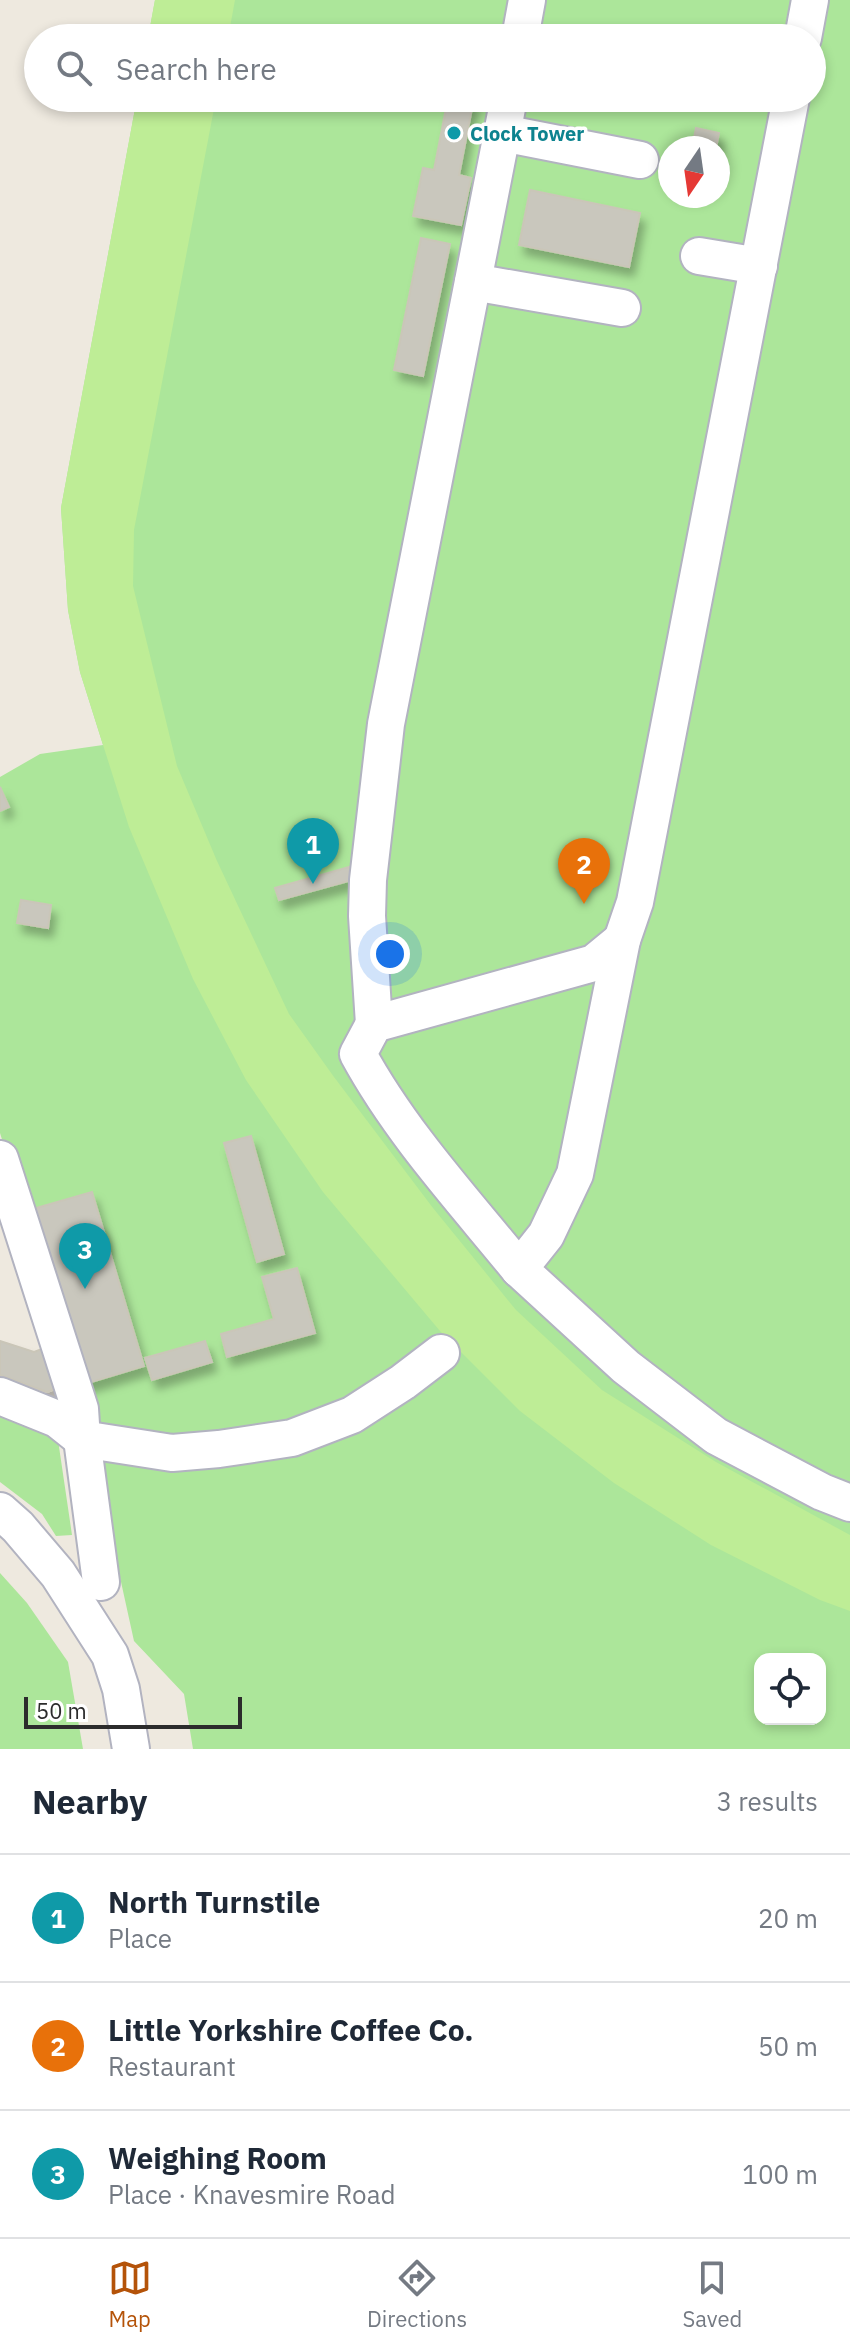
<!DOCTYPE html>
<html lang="en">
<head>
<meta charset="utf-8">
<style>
	:root { --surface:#fff; --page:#f6f6f7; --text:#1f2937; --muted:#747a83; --line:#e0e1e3; --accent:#b45309 }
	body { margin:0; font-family:"IBM Plex Sans",sans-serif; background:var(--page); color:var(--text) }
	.controls { position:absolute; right:24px; bottom:24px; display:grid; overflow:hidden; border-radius:16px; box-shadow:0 4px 12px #0003 }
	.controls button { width:72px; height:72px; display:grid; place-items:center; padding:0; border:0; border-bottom:2px solid var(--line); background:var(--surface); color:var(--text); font:40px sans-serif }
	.compass { position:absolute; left:658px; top:136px; width:72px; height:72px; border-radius:50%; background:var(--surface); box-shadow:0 4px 12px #0003; rotate:193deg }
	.scale { position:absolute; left:24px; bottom:20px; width:218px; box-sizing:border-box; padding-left:8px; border:4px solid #2c2c2c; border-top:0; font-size:22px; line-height:28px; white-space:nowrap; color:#2c2c2c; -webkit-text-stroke:6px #fff; paint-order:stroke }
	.you { position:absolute; left:390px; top:954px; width:28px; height:28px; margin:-20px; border:6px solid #fff; border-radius:50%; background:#1a73e8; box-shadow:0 0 0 12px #1a73e833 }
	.badge { display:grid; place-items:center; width:52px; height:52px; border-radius:50%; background:var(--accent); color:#fff; font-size:26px; font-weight:700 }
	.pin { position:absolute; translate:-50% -66px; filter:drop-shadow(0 2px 4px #0008) }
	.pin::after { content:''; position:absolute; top:42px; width:28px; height:24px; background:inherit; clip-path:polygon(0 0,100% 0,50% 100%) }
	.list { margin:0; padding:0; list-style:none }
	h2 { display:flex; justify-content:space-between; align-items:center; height:104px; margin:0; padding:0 32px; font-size:34px }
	h2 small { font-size:26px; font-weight:400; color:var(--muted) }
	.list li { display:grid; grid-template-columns:52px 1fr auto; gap:24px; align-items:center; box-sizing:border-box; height:128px; padding:0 32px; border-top:2px solid var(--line) }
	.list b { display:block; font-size:30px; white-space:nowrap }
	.list p { margin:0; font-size:26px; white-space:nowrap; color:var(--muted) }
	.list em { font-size:26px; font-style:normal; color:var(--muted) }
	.icon { flex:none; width:44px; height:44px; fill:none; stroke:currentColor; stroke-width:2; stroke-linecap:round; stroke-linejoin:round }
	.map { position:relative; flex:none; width:850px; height:1749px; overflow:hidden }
	.search { position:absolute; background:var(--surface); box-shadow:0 4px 12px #0003; left:24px; right:24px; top:24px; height:88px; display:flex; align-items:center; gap:20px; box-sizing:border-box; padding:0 28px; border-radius:44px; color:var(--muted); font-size:30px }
	.sheet { height:488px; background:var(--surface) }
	nav { display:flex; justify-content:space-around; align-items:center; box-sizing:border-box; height:112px; border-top:2px solid var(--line); background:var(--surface); font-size:22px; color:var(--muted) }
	nav a { display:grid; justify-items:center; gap:4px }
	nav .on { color:var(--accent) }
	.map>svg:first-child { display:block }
	.green { fill:#ace69a; fill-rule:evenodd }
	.pitch { fill:#beed96 }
	.building { fill:#c9c7bd; stroke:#cac6b8; stroke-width:2; filter:url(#shadow) }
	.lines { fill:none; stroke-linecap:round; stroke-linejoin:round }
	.minor-casing { stroke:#b2b3c0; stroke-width:40 }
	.minor { stroke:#fff; stroke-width:36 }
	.culture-dot { fill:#0f9aa8; stroke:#fff; stroke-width:3 }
	.labels { text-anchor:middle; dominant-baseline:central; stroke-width:7; stroke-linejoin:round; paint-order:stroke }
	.culture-label { font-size:20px; font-weight:bold; fill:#0d838f; stroke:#fff; text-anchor:start }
</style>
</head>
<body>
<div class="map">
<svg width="850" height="1749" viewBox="0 0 850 1749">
	<defs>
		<filter id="shadow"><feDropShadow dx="5" dy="9" stdDeviation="4" flood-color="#0004"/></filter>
	</defs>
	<rect width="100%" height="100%" fill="#eee9df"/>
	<g class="green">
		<path d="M155,0H850V1749H193L184,1694L134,1641L78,1386L0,1133V811L8,807L0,787V777L40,754L103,745L80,672L68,610L61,508L137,98H812V38H148ZM670,148H718V196H670ZM760,1659H820V1719H760Z"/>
		<path d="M0,1411L58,1440L72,1535L56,1536L42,1514L0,1482Z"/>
		<path d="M0,1573L27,1603L68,1662L83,1749H0Z"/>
	</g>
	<g class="pitch">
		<path d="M155,0H235L228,38H148Z"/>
		<path d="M137,98H216L134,530L133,586L177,766L217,861L289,1014L334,1077L433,1208L516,1310L602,1390L716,1462L850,1535V1611L820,1600L711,1545L614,1483L520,1411L440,1331L323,1192L246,1080L193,979L129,827L80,672L68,610L61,508Z"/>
	</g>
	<g class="building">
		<path d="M585,31L604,34L603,38H584Z"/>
		<path d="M461,32L486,37V38H460Z"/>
		<path d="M448,98H474L459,175L471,178L461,225L413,216L423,168L434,170Z"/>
		<path d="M696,128L719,133L716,148H692Z"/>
		<path d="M530,190L640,213L629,267L519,245Z"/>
		<path d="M421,238L450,244L423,376L394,370Z"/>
		<path d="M0,787L9,807L0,811Z"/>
		<path d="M349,867L352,880L279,900L275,888Z"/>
		<path d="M21,900L51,905L48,928L17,923Z"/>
		<path d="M251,1136L284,1254L257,1262L224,1143Z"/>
		<path d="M92,1192L144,1366L78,1386L26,1211Z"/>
		<path d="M297,1268L315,1333L227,1357L221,1334L274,1319L262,1277Z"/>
		<path d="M0,1341L34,1352L50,1346L63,1386L47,1392L0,1375Z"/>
		<path d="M205,1341L212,1362L152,1380L145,1358Z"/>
	</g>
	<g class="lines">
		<defs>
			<g id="minor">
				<path d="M520,38L527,0"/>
				<path d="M803,38L810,0"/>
				<path d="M791,98L635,902L622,940L575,1174L546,1235L519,1269L626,1367L716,1436L822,1492L850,1503"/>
				<path d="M502,133L640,160"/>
				<path d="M699,256L759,266"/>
				<path d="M473,282L622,308"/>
				<path d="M374,1024L367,916L368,880L386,724L509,98"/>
				<path d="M0,1159L80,1409L82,1439L101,1582"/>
				<path d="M519,1269C463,1200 401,1133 358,1054L374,1024L594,963L622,940"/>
				<path d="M0,1396L57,1419L82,1439L172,1453L219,1449L292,1438L352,1415L403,1382L441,1353"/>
				<path d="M0,1511L18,1527L58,1574L110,1655L121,1689L131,1749"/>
			</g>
		</defs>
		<use href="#minor" class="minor-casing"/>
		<use href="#minor" class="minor"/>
	</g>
	<circle class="culture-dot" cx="454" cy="133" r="8"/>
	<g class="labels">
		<g class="culture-label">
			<text x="470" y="133">Clock Tower</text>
		</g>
	</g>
</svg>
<div class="controls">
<button><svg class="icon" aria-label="locate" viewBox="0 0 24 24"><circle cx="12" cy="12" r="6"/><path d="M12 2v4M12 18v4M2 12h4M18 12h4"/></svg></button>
</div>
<svg class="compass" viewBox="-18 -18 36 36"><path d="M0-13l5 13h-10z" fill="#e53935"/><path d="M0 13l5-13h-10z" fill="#747a83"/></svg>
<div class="scale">50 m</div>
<div class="you"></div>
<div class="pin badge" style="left:313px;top:884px;background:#0f9aa8">1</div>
<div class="pin badge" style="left:584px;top:904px;background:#e8710a">2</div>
<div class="pin badge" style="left:85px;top:1289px;background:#0f9aa8">3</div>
<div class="search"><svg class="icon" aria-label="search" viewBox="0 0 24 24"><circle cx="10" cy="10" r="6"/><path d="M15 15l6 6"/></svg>Search here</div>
</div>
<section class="sheet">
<h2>Nearby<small>3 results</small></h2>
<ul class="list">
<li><span class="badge" style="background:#0f9aa8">1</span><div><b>North Turnstile</b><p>Place</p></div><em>20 m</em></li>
<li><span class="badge" style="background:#e8710a">2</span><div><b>Little Yorkshire Coffee Co.</b><p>Restaurant</p></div><em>50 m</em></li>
<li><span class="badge" style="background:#0f9aa8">3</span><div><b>Weighing Room</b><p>Place · Knavesmire Road</p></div><em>100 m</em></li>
</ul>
</section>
<nav>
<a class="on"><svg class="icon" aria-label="map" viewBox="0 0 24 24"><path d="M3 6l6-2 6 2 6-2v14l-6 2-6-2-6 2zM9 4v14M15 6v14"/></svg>Map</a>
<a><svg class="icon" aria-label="directions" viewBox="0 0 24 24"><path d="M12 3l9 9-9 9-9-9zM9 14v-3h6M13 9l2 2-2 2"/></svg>Directions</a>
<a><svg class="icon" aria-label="saved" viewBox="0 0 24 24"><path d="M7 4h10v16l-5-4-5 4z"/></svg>Saved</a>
</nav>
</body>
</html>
